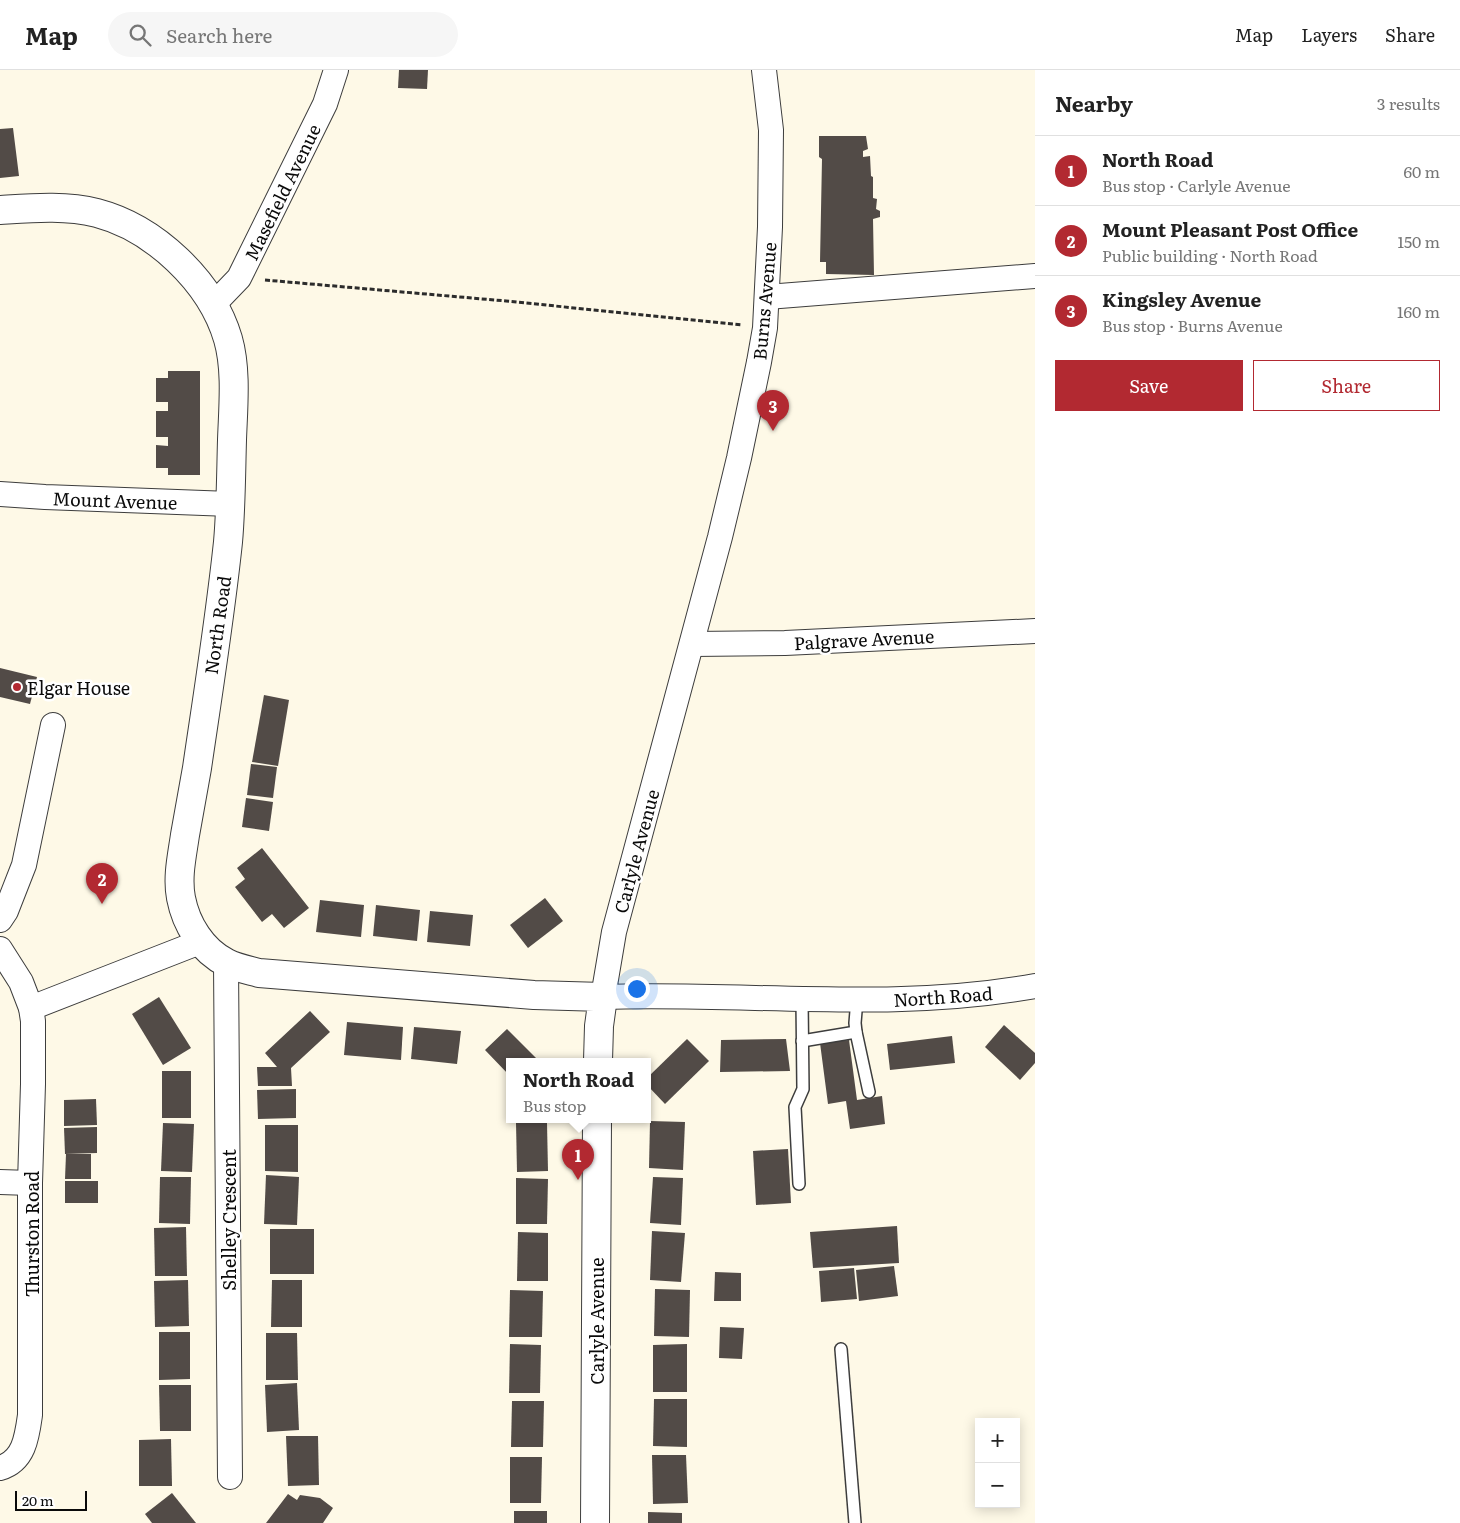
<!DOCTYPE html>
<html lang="en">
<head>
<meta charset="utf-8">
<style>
	:root { --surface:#fff; --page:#f6f6f6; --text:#222; --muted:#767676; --line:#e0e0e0; --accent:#b22931 }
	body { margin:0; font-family:Literata,serif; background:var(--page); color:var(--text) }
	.controls { position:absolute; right:15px; bottom:15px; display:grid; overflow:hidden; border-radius:0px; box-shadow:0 2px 12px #0003 }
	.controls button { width:45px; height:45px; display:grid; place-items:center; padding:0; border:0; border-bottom:1px solid var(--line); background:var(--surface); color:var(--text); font:25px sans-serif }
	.scale { position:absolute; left:15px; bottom:12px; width:72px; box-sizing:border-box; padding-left:5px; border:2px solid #0a0a0a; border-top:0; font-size:14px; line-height:18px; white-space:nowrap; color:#0a0a0a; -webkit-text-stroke:4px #fff; paint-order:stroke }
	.you { position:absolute; left:636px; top:918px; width:18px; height:18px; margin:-12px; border:4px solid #fff; border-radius:50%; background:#1a73e8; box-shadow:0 0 0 8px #1a73e833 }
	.badge { display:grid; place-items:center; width:32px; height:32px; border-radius:50%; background:var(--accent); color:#fff; font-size:16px; font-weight:700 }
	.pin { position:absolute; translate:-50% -41px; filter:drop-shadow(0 1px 2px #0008) }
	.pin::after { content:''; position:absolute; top:26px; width:18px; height:15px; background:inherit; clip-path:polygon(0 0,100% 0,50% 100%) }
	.popup { position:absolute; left:506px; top:988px; width:145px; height:65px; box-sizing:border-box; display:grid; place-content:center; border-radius:0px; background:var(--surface); filter:drop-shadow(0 1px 4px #0005); font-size:16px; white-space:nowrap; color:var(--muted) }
	.popup b { font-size:19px; color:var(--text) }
	.popup::after { content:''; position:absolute; left:50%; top:100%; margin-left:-10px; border:10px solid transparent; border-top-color:var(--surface) }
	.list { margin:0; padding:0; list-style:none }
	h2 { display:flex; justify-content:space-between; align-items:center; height:65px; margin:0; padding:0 20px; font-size:21px }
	h2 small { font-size:16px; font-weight:400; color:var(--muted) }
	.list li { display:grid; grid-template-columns:32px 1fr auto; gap:15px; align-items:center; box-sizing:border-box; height:70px; padding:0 20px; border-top:1px solid var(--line) }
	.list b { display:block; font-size:19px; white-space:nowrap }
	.list p { margin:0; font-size:16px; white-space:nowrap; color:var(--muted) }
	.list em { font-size:16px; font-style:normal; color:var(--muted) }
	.actions { display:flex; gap:10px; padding:15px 20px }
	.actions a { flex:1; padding:11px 0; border:1px solid var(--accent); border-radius:0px; text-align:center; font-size:18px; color:var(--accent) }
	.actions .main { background:var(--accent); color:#fff }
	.icon { flex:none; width:28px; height:28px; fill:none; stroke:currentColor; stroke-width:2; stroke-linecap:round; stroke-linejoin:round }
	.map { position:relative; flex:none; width:1035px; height:1453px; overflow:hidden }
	header { display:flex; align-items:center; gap:30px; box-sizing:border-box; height:70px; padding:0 25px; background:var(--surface); border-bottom:1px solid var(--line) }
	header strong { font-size:24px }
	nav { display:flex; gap:28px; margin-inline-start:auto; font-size:18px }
	.search { width:350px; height:45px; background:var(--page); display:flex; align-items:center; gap:12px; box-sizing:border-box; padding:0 18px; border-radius:28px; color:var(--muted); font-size:19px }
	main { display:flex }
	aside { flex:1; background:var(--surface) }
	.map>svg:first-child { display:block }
	.building { fill:#524b47 }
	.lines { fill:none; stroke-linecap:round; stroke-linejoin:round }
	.service-casing { stroke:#3d3d3d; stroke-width:14 }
	.minor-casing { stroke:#3d3d3d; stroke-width:26 }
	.tertiary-casing { stroke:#3d3d3d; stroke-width:30 }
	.path { stroke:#2c2c2c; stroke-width:3; stroke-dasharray:5 2.5; stroke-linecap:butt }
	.service { stroke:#fff; stroke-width:11 }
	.minor { stroke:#fff; stroke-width:24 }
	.tertiary { stroke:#fff; stroke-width:28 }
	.poi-dot { fill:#b22931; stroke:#fff; stroke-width:2 }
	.labels { text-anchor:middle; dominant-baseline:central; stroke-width:5; stroke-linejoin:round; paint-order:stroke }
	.street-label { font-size:18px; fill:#0a0a0a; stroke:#fff }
	.poi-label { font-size:18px; fill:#0a0a0a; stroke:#fff; text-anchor:start }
</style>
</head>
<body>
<header>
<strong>Map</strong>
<div class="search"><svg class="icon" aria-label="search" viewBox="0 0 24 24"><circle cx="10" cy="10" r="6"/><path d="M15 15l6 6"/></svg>Search here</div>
<nav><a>Map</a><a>Layers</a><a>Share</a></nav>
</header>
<main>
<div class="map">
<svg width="1035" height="1453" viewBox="0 0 1035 1453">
	<rect width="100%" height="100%" fill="#fef9e7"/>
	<g class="building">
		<path d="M399,0H428L427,19L398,18Z"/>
		<path d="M13,58L19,106L0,108V59Z"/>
		<path d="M819,66H866L868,79L863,81V87L870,86L871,106L873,107V128L877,129L876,139L880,141V147L873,149L874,205L826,204V192H820L822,89L819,87Z"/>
		<path d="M168,301H200V405H168V398H156V375L168,376V367H156V341H168V332H156V308H168Z"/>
		<path d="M0,598L37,607L30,634L0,627Z"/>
		<path d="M264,625L289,630L278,696L252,692Z"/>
		<path d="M251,694L277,697L273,728L247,725Z"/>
		<path d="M246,728L273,732L269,761L242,757Z"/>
		<path d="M262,778L309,838L284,858L272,844L262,852L235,817L245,809L237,798Z"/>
		<path d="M545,828L563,851L528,878L510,855Z"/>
		<path d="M320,830L364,835L361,867L316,862Z"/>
		<path d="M376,835L420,840L417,871L373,866Z"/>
		<path d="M430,841L473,845L470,876L427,872Z"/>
		<path d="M159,927L191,978L163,995L132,944Z"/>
		<path d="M310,941L330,962L291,998L292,1016H258L257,997H277L265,983Z"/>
		<path d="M347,952L403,957L401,990L344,985Z"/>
		<path d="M1004,955L1035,983V993L1020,1010L985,977Z"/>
		<path d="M414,957L461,961L457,994L411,989Z"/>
		<path d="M507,959L539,991H509V1005L485,980Z"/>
		<path d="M952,966L955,993L890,1000L887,974Z"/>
		<path d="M687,969L709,991L665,1034L647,1015V1008Z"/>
		<path d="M786,969L790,1001L720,1002L721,970Z"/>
		<path d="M849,970L857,1030L882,1026L885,1054L850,1059L846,1031L828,1034L820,973Z"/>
		<rect x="162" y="1001" width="29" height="47"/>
		<path d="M296,1019V1048L258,1049L257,1020Z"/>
		<path d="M96,1029L97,1055L64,1056V1030Z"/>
		<path d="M650,1051L685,1052L683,1100L649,1098Z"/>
		<path d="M163,1053L194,1054L192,1102L161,1101Z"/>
		<path d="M516,1053H547L548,1101L517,1102Z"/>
		<path d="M265,1055H298V1102L265,1101Z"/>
		<path d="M97,1057V1083L65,1084L64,1058Z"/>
		<path d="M788,1079L791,1133L756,1135L753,1081Z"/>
		<path d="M66,1084H91V1109H65Z"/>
		<path d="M266,1105L299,1107L297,1155L264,1154Z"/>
		<path d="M160,1107H191L190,1154L159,1153Z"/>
		<path d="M653,1107L683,1108L681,1155L650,1153Z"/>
		<path d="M516,1108L548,1109L547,1154H516Z"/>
		<rect x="65" y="1111" width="33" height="22"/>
		<path d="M897,1156L899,1193L813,1198L810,1162Z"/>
		<path d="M186,1157L187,1206H155L154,1158Z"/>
		<rect x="270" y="1159" width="44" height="45"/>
		<path d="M652,1161L685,1163L681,1212L650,1210Z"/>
		<path d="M518,1162L548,1163V1211H517Z"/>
		<path d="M894,1196L898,1226L859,1231L856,1200Z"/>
		<path d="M854,1198L857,1229L821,1232L819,1201Z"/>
		<path d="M715,1202L741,1203V1231H714Z"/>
		<path d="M188,1210L189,1256L155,1257L154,1211Z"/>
		<path d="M272,1210H302V1257H271Z"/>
		<path d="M655,1219L690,1220L689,1267L654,1266Z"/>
		<path d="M510,1220L543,1221L542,1267H509Z"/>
		<path d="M720,1257L744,1258L742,1289L719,1288Z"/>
		<path d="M159,1262H190V1309L159,1310Z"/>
		<path d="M266,1263H297L298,1310H266Z"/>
		<path d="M510,1274L541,1275L540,1323H509Z"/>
		<path d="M687,1274V1322H653V1275Z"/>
		<path d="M297,1313L299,1360L267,1362L265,1315Z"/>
		<path d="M159,1315H191V1361H160Z"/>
		<path d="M654,1329H687V1377L653,1376Z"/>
		<path d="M512,1331H544L543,1377H511Z"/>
		<path d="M286,1366H318L319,1415L288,1416Z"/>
		<path d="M171,1369L172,1416H139V1370Z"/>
		<path d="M652,1385H686L688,1433L653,1434Z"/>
		<path d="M510,1387H542L541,1433H510Z"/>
		<path d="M172,1423L196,1453H152L145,1444Z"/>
		<path d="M288,1424L297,1430L300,1425L320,1428L333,1438L323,1453H266Z"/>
		<rect x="514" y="1441" width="33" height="12"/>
		<path d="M648,1442L682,1443V1453H648Z"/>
	</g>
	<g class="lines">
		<defs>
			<g id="service">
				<path d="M857,929L855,953L856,962L869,1022"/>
				<path d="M802,971L856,962"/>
				<path d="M799,1114L795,1037L803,1019L802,929"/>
				<path d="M841,1279L855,1453"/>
			</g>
			<g id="minor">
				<path d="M764,0L771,60L770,157L765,258L759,292L739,388L720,467L614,862L603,927C747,922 891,942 1035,916"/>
				<path d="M767,227L1035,206"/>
				<path d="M213,235L239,208L325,34L336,0"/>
				<path d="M0,424L45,427L230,434"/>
				<path d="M692,574L785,573L1035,561"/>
				<path d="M0,850L6,841L24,795L53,655"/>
				<path d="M0,879L21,912L31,938L33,951V1014L30,1113V1345C27,1367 24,1391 0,1398"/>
				<path d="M226,893L230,1407"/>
				<path d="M31,938L200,872"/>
				<path d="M0,1112L30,1113"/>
			</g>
			<g id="tertiary">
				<path d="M0,140C32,138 65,135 97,143C154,158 211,211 228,269C237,300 233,339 232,370C231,404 231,439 228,472C220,548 208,623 197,698C193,721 189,743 185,765C182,786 177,807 181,828C186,854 202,881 227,893C237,898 248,900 259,903L534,925L603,927L599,956L598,991"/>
				<path d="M595,1453L597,1049"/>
			</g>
		</defs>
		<use href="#service" class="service-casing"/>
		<use href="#minor" class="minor-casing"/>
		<use href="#tertiary" class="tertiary-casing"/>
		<path class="path" d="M265,210L506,231L742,255"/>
		<use href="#service" class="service"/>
		<use href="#minor" class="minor"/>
		<use href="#tertiary" class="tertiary"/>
	</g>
	<circle class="poi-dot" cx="17" cy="617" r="5"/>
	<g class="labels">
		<g class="street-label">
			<text transform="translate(282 122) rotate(-64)">Masefield Avenue</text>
			<text transform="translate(764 231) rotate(-85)">Burns Avenue</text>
			<text transform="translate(115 430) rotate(2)">Mount Avenue</text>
			<text transform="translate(217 555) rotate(-82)">North Road</text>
			<text transform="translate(864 569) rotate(-3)">Palgrave Avenue</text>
			<text transform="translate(636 781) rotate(-75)">Carlyle Avenue</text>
			<text transform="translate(943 926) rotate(-4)">North Road</text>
			<text transform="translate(228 1150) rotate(-90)">Shelley Crescent</text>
			<text transform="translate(31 1164) rotate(-90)">Thurston Road</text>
			<text transform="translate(596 1251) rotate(-90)">Carlyle Avenue</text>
		</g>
		<g class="poi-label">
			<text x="27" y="617">Elgar House</text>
		</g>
	</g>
</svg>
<div class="controls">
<button>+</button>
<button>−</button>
</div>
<div class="scale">20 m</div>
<div class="you"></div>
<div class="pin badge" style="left:578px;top:1110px">1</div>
<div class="popup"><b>North Road</b>Bus stop</div>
<div class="pin badge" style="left:102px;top:834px">2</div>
<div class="pin badge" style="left:773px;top:361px">3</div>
</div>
<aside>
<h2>Nearby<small>3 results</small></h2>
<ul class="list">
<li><span class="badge">1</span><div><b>North Road</b><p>Bus stop · Carlyle Avenue</p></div><em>60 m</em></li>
<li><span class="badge">2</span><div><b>Mount Pleasant Post Office</b><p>Public building · North Road</p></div><em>150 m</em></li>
<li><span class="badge">3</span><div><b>Kingsley Avenue</b><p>Bus stop · Burns Avenue</p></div><em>160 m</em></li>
</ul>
<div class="actions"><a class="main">Save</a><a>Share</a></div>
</aside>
</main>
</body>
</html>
